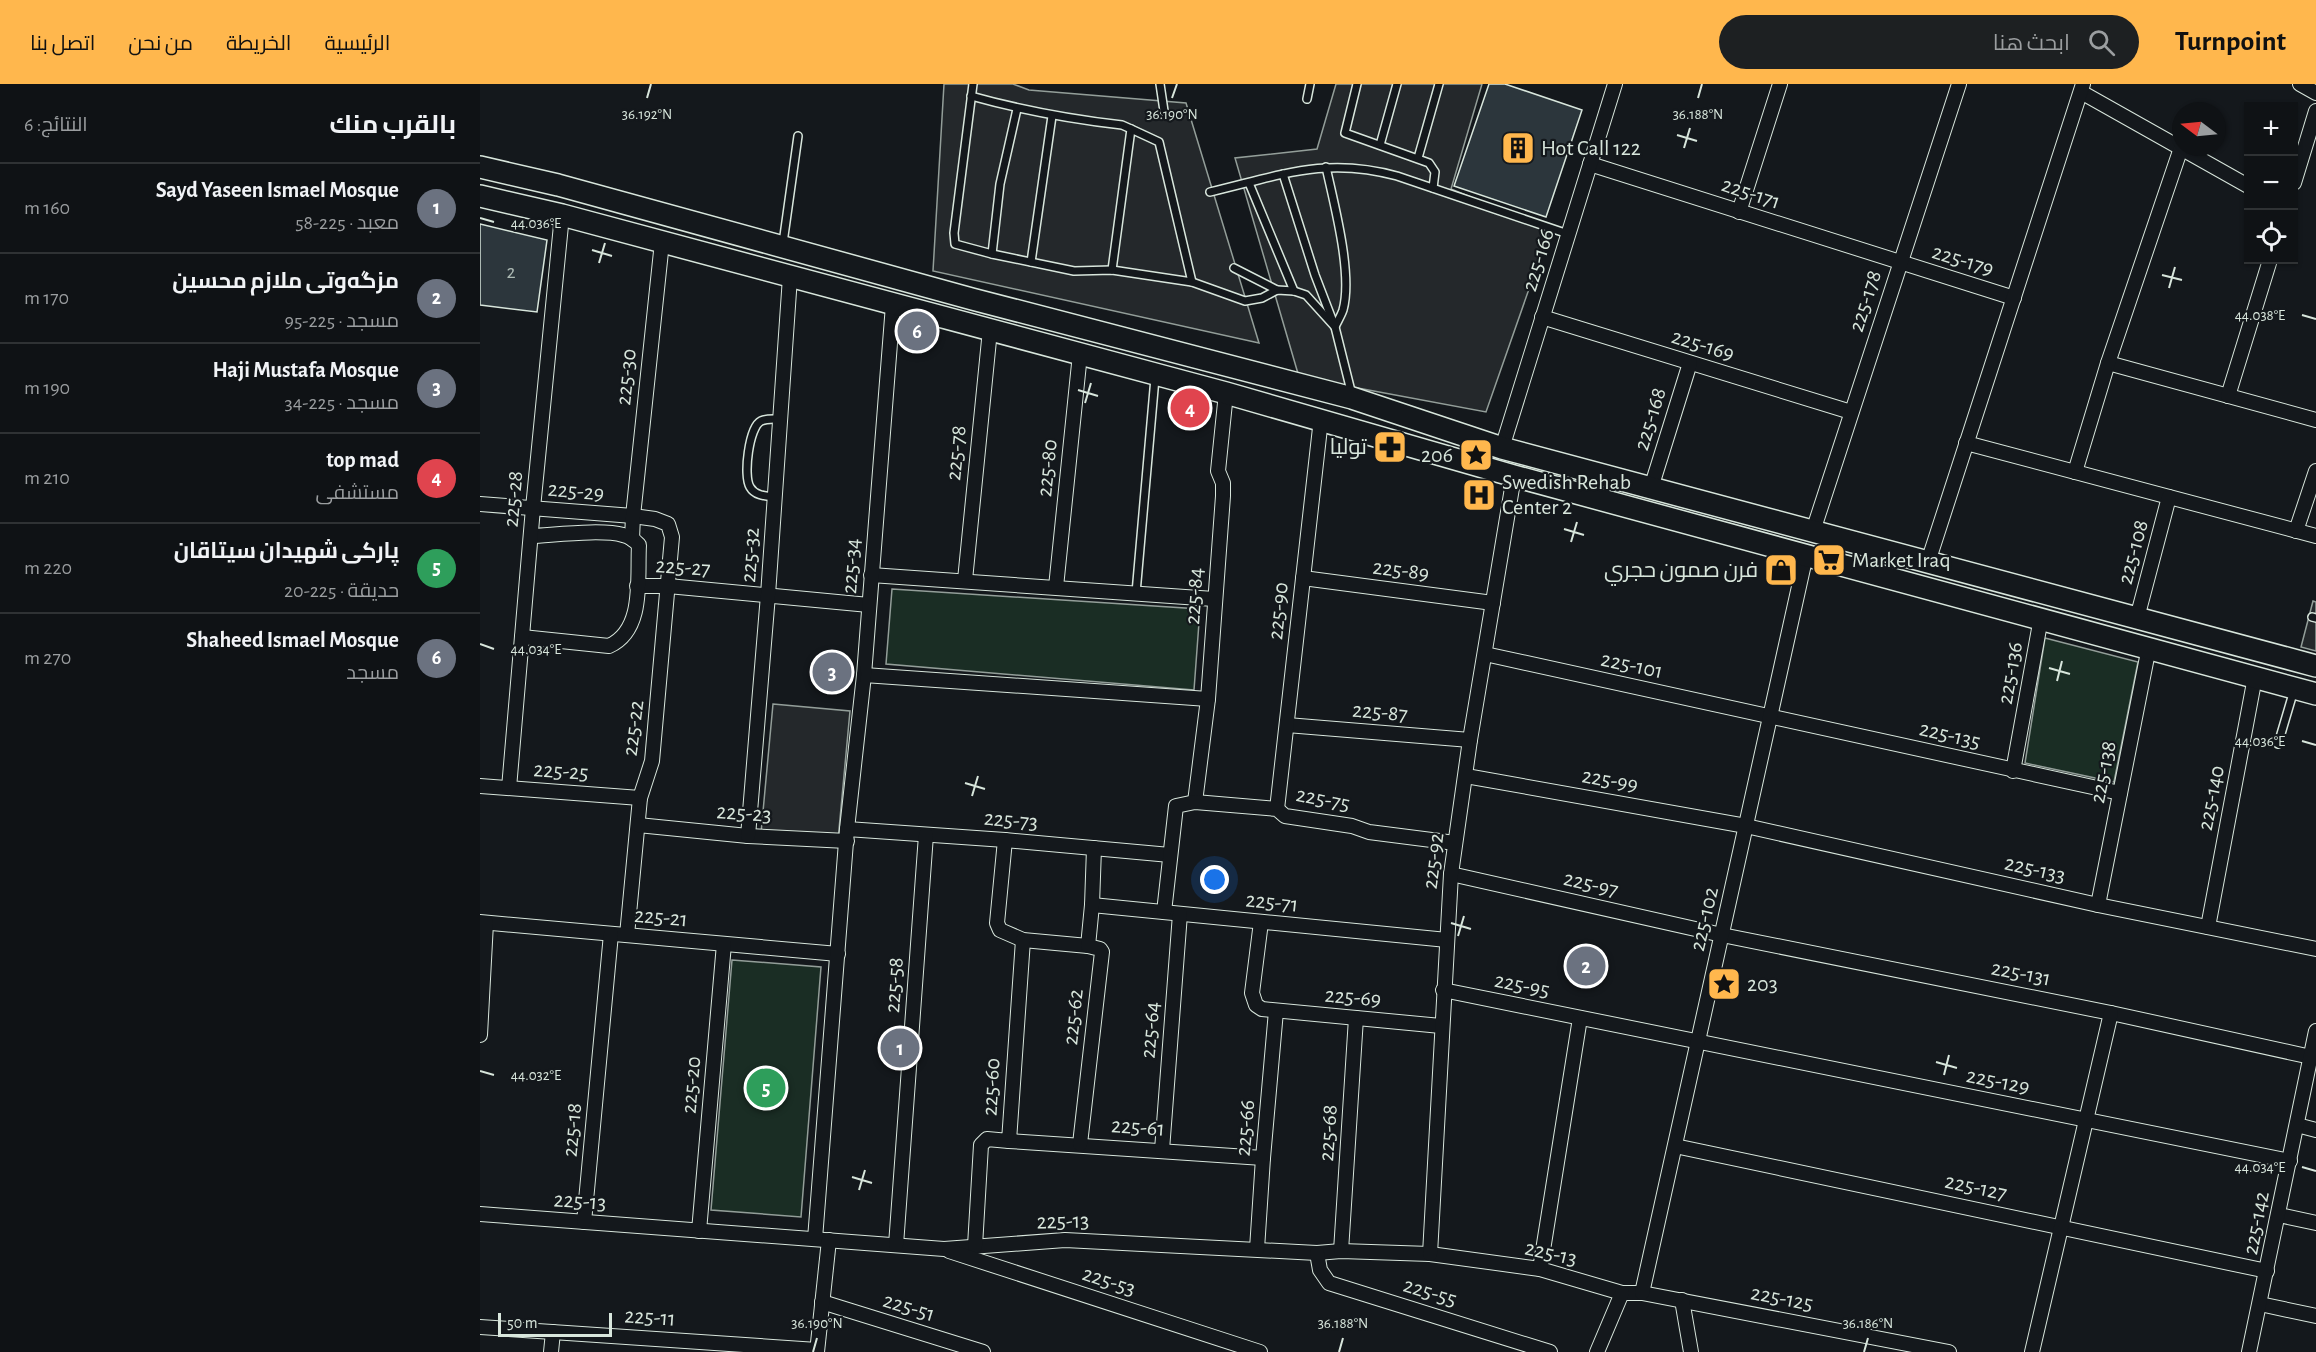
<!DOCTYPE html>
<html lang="ar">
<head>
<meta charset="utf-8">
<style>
	:root { --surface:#0f1215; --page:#1d2022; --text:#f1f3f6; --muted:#9b9ea0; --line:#2f3234; --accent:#ffb74d }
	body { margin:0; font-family:"Alegreya Sans",Cairo,sans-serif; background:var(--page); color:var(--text); direction:rtl }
	.controls { position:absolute; right:18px; top:18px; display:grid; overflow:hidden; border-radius:0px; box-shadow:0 2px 4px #0004 }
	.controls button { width:54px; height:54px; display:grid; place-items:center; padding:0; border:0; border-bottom:2px solid var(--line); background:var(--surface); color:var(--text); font:30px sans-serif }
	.compass { position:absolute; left:1692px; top:18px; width:54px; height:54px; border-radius:50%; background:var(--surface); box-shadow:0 2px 4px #0004; rotate:286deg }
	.scale { position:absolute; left:18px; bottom:15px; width:114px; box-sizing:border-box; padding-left:6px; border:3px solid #d8e6dc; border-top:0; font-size:16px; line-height:21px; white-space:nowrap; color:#d8e6dc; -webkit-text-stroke:4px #14181c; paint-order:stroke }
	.you { position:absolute; left:735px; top:796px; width:21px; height:21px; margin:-15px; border:4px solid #fff; border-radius:50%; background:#1a73e8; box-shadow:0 0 0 9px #1a73e833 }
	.badge { display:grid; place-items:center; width:39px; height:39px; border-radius:50%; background:var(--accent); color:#fff; font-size:20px; font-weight:700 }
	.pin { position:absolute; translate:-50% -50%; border:3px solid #fff; box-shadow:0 2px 6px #0006 }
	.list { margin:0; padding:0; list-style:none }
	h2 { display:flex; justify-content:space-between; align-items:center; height:78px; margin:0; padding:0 24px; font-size:26px }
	h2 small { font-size:20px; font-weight:400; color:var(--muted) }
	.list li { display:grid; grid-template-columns:39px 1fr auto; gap:18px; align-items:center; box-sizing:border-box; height:90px; padding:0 24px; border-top:2px solid var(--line) }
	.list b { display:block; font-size:22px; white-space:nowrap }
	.list p { margin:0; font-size:20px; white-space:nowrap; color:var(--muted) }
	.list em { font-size:20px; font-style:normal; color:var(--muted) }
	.icon { flex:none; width:33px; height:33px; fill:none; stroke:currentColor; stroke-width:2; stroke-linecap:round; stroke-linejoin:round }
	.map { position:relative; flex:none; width:1836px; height:1268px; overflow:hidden; direction:ltr }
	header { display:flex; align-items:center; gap:36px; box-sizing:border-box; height:84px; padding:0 30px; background:var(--accent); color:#111 }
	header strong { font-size:28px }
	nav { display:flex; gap:33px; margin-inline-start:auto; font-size:21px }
	.search { width:420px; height:54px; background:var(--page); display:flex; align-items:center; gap:15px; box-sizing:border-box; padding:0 21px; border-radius:33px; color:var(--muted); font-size:22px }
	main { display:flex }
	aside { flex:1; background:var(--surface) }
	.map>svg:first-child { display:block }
	.green { fill:#1a2d24; stroke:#939e99; stroke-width:1.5 }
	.parking { fill:#24282b; stroke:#939e99; stroke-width:1.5 }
	.building { fill:#2c363c; stroke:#d8e6dc; stroke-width:1.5 }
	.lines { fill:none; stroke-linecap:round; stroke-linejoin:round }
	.lane-casing { stroke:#d8e6dc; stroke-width:10 }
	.street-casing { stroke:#d8e6dc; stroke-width:16 }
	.primary-casing { stroke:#d8e6dc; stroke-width:24 }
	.lane { stroke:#14181c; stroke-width:7 }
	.street { stroke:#14181c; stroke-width:14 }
	.primary { stroke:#14181c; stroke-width:21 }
	.ticks { fill:none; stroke:#d8e6dc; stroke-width:2 }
	.labels { text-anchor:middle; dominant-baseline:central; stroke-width:4.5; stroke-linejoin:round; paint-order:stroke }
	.number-label { font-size:20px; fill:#adbab4 }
	.poi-label { font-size:22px; fill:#d8e6dc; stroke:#14181c; text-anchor:start }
	.street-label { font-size:22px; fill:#d8e6dc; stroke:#14181c }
	.ticks-label { font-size:15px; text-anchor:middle; fill:#d8e6dc; stroke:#14181c; stroke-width:4.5; stroke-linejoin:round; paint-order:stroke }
</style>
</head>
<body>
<header>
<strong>Turnpoint</strong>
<div class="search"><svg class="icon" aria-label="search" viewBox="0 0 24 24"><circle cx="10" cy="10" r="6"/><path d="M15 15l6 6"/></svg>ابحث هنا</div>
<nav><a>الرئيسية</a><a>الخريطة</a><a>من نحن</a><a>اتصل بنا</a></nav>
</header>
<main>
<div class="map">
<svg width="1836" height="1268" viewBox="0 0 1836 1268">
	<rect width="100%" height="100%" fill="#14181c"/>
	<g class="green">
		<path d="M412,505L720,525L714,606L406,580Z"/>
		<path d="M1565,554L1658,578L1634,698L1545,679Z"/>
		<path d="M252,876L341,883L321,1133L231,1126Z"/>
	</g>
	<g class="parking">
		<path d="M464,0H533L549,6L706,19L779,259L453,187Z"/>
		<path d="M856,0H1002L971,105L1070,145L1006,328L819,293L755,74L837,65Z"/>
		<path d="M1833,517L1836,518V567L1821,563Z"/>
		<path d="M293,620L370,627L358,756L281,749Z"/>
	</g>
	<g class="building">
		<path d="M1009,0H1025L1102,26L1066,133L974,102Z"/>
		<path d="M0,140L67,156L57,228L0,221Z"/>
	</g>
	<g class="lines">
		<defs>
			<g id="lane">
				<path d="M493,0L474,149L475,160L512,170L594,187L632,186L712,198L765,217L782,214L797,206L814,207L826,211L855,243C857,238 861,232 863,226C873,190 854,120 846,83"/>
				<path d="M680,0L684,27"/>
				<path d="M877,0L865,49L949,79L955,88L953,104"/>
				<path d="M491,12C541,26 590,35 642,41L651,45L632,186"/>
				<path d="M827,15L830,0"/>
				<path d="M651,45L679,58L712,198"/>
				<path d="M900,61L917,0"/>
				<path d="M938,74L959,0"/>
				<path d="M803,90L835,191L855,243L872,311"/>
				<path d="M769,99L814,207"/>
				<path d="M730,108C799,92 845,72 917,92L1088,150"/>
				<path d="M303,159L318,52"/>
				<path d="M512,170L520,100L537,25"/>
				<path d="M551,178L572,32"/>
				<path d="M754,184L797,206"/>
				<path d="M295,413C286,412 275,412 270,403C263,392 269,343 281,337C287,334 294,335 300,335"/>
				<path d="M656,509L675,294"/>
				<path d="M1832,533L1836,534"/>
				<path d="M1798,660L1814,606"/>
			</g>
			<g id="street">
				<path d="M1820,0L1836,9"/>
				<path d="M1601,8L1768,102"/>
				<path d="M1110,80L1534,214"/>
				<path d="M1814,99L1836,27"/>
				<path d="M1259,128L1300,0"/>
				<path d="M1062,233L1371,328"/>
				<path d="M1628,279L1836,336"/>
				<path d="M1748,312L1790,176"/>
				<path d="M1486,359L1836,452"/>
				<path d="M1022,364L1135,0"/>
				<path d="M1595,388L1628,279L1701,64"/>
				<path d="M1171,404L1210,279"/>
				<path d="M0,420L153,432L175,435L188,440L192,453L172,677L160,714L147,851"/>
				<path d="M1333,447L1479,0"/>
				<path d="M1816,447L1836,387"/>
				<path d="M152,455L153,432L182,158"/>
				<path d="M1448,478L1603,0"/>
				<path d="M391,491L734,515"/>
				<path d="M823,494L1013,519"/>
				<path d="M485,496L510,246"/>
				<path d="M157,502H188L389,521"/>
				<path d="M576,503L600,270"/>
				<path d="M1657,534L1689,413"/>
				<path d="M42,553L129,562C165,546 157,494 159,461C154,456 150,452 143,451C122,445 74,451 51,452"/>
				<path d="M1005,570L1640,709"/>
				<path d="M384,591L728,615"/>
				<path d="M807,641L990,656"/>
				<path d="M1533,687L1561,534"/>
				<path d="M986,692L1266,742L1618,821L1836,865"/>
				<path d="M0,702L160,714"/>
				<path d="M29,704L53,424L82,131"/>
				<path d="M715,718L728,615L743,412V399L738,387L746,309"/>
				<path d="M797,725L841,335"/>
				<path d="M158,741L268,752L367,757"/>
				<path d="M367,745L525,756L690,771"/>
				<path d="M268,752L288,511L310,193"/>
				<path d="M525,756L517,839L520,846L543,856L608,862"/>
				<path d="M971,790L1242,851L1631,929L1831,973"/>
				<path d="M612,821L967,856"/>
				<path d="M1618,821L1669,563"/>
				<path d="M684,828L696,722L715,718L797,725L805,732L872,742L889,748L975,759"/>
				<path d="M0,838L358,870"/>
				<path d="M781,838L772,909L776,921L782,925L961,942"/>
				<path d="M1728,843L1775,593"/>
				<path d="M963,906L1810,1077"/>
				<path d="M0,951L6,839"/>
				<path d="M1817,1041L1836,1046"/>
				<path d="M529,1057L783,1074"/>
				<path d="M600,1060L622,868L620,865L608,862L612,821L614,764"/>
				<path d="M1195,1062L1787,1187"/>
				<path d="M682,1066L700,830"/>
				<path d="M0,1130L464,1165L585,1156L837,1169L861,1167L950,1170L1060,1185L1142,1209H1162L1469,1268"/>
				<path d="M1799,1131L1836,1139"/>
				<path d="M104,1138L131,850"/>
				<path d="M219,1147L244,860"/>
				<path d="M335,1155L367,745L384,591L413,221"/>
				<path d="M416,1161L446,751"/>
				<path d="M495,1162L501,1061L507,1055L529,1057L543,856"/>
				<path d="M777,1165L783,1074L796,927"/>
				<path d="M469,1167L780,1268"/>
				<path d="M861,1167L876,934"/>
				<path d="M837,1169L840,1186L849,1199L1070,1268"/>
				<path d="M950,1170L971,790L990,656L1034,392"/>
				<path d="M1060,1185L1100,934"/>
				<path d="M1162,1209L1326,471"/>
				<path d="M1202,1216L1211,1268"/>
				<path d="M342,1218L503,1268"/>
				<path d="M1780,1220L1836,1232"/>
				<path d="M0,1243L337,1266"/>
				<path d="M71,1268L73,1248"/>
				<path d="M337,1268L349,1156"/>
				<path d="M1117,1268L1142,1209"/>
				<path d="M1552,1268L1631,929"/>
				<path d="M1769,1268L1836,947"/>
			</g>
			<g id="primary">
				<path d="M0,83L78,101L492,215L872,314L1022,364L1836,582"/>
				<path d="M0,112L82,131L746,309L1034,392L1836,610"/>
			</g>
		</defs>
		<use href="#lane" class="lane-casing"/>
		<use href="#street" class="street-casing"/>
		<use href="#primary" class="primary-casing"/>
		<use href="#lane" class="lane"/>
		<use href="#street" class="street"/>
		<use href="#primary" class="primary"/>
	</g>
	<path class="ticks" d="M167,14L171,0M692,14L697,0M1218,14L1222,0M1197,51L1217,57M1204,64L1210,44M0,134L14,138M112,166L132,172M119,179L125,159M1682,191L1702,196M1689,204L1695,183M1822,231L1836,235M598,306L618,312M605,319L611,299M1084,445L1104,451M1091,458L1097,438M0,560L14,565M1569,584L1590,590M1577,597L1582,577M1822,657L1836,661M485,699L505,705M492,712L498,692M971,839L991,845M978,852L984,832M1456,978L1477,984M0,987L14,991M1464,991L1469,971M1822,1083L1836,1087M372,1093L392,1099M379,1106L385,1086M333,1268L337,1254M859,1268L863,1254M1384,1268L1388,1254"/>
	<defs>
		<symbol id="building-square" viewBox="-11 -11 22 22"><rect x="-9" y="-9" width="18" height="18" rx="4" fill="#ffb74d" stroke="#14181c"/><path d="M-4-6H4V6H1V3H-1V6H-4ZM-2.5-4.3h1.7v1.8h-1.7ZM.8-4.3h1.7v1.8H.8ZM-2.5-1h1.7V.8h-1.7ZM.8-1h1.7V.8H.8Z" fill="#111"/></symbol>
		<symbol id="pharmacy-square" viewBox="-11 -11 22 22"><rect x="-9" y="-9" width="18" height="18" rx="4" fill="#ffb74d" stroke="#14181c"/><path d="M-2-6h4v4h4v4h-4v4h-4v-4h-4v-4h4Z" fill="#111"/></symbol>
		<symbol id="sight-square" viewBox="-11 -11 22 22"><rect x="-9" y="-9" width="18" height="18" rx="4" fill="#ffb74d" stroke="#14181c"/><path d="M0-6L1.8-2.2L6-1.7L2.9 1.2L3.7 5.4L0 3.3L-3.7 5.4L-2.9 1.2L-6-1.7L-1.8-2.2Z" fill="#111"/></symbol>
		<symbol id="hospital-square" viewBox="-11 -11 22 22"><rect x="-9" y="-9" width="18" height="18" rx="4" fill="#ffb74d" stroke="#14181c"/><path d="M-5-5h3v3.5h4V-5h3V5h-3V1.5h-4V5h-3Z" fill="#111"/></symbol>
		<symbol id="supermarket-square" viewBox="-11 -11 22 22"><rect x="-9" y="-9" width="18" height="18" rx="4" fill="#ffb74d" stroke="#14181c"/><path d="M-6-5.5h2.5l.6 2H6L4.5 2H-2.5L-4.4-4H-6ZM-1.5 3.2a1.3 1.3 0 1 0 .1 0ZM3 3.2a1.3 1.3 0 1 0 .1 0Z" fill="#111"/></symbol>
		<symbol id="shop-square" viewBox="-11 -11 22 22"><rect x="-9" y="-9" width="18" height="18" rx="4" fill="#ffb74d" stroke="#14181c"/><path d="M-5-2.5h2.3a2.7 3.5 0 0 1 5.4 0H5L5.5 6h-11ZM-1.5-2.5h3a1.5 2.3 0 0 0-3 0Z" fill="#111"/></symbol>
	</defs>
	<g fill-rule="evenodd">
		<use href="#building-square" x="1019" y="45" width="38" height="38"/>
		<use href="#pharmacy-square" x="891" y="344" width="38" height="38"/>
		<use href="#sight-square" x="977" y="352" width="38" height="38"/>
		<use href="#hospital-square" x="980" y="392" width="38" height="38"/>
		<use href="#supermarket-square" x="1330" y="457" width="38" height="38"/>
		<use href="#shop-square" x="1282" y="467" width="38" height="38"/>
		<use href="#sight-square" x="1225" y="881" width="38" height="38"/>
	</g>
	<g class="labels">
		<g class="number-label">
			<text x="31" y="188">2</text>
		</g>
		<g class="poi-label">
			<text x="1061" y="64">Hot Call 122</text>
			<text x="887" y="363" text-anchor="end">تولیا</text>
			<text x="973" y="371" text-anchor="end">206</text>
			<text x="1022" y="398">Swedish Rehab<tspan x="1022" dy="25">Center 2</tspan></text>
			<text x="1372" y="476">Market Iraq</text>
			<text x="1278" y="486" text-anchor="end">فرن صمون حجري</text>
			<text x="1267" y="900">203</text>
		</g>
		<g class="street-label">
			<text transform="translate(1271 109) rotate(18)">225-171</text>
			<text transform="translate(1058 176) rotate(-73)">225-166</text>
			<text transform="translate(1483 176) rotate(17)">225-179</text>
			<text transform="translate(1385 217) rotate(-72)">225-178</text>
			<text transform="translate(1223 261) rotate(17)">225-169</text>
			<text transform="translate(146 293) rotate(-84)">225-30</text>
			<text transform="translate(1170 335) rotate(-73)">225-168</text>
			<text transform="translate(476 369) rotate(-84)">225-78</text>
			<text transform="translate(567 384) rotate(-84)">225-80</text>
			<text transform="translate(96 407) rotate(5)">225-29</text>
			<text transform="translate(33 415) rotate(-85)">225-28</text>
			<text transform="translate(1653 468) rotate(-75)">225-108</text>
			<text transform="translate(270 471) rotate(-86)">225-32</text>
			<text transform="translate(371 482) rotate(-86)">225-34</text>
			<text transform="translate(203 483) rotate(4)">225-27</text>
			<text transform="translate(921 486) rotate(7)">225-89</text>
			<text transform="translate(714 512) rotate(-86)">225-84</text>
			<text transform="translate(798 527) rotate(-84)">225-90</text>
			<text transform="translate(1152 581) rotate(12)">225-101</text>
			<text transform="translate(1530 589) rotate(-80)">225-136</text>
			<text transform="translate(900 628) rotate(5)">225-87</text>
			<text transform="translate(153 644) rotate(-83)">225-22</text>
			<text transform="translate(1470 651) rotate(13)">225-135</text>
			<text transform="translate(81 687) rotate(4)">225-25</text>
			<text transform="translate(1623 688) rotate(-79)">225-138</text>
			<text transform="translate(1130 696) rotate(10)">225-99</text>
			<text transform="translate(1731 714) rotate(-79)">225-140</text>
			<text transform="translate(843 715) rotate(11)">225-75</text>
			<text transform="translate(264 729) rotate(4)">225-23</text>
			<text transform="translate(531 736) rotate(5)">225-73</text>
			<text transform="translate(953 777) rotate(-83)">225-92</text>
			<text transform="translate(1555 785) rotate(13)">225-133</text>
			<text transform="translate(1111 800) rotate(13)">225-97</text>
			<text transform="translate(792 818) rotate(6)">225-71</text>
			<text transform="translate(181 833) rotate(5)">225-21</text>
			<text transform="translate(1224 835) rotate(-77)">225-102</text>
			<text transform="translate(1541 889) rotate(11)">225-131</text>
			<text transform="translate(414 901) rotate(-86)">225-58</text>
			<text transform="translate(1042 901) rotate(11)">225-95</text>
			<text transform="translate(873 913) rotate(5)">225-69</text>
			<text transform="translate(593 933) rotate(-84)">225-62</text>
			<text transform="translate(670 946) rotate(-85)">225-64</text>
			<text transform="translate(1518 997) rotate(11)">225-129</text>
			<text transform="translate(211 1001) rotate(-85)">225-20</text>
			<text transform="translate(511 1003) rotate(-87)">225-60</text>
			<text transform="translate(658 1043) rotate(4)">225-61</text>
			<text transform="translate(765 1044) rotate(-85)">225-66</text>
			<text transform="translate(92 1046) rotate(-85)">225-18</text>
			<text transform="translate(848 1049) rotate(-86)">225-68</text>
			<text transform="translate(1496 1103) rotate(12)">225-127</text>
			<text transform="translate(100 1117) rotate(4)">225-13</text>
			<text transform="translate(583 1137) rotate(-1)">225-13</text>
			<text transform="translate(1776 1139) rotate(-79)">225-142</text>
			<text transform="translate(1071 1169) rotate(13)">225-13</text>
			<text transform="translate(629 1197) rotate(18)">225-53</text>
			<text transform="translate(950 1208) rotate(17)">225-55</text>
			<text transform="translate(1302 1214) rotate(11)">225-125</text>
			<text transform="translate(429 1223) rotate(17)">225-51</text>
			<text transform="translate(170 1233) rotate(4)">225-11</text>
		</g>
	</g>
	<g class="ticks-label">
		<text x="167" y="35">36.192°N</text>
		<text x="692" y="35">36.190°N</text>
		<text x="1218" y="35">36.188°N</text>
		<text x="56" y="144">44.036°E</text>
		<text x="1780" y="236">44.038°E</text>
		<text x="56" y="570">44.034°E</text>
		<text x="1780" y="662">44.036°E</text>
		<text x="56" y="996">44.032°E</text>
		<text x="1780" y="1088">44.034°E</text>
		<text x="337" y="1244">36.190°N</text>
		<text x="863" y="1244">36.188°N</text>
		<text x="1388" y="1244">36.186°N</text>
	</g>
</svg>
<div class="controls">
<button>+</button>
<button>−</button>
<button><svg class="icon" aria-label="locate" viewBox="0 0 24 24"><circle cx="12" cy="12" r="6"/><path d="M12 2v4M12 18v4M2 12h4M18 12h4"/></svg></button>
</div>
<svg class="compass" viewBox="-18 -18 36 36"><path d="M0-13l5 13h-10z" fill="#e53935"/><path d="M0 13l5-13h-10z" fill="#9b9ea0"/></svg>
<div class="scale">50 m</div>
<div class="you"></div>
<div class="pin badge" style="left:420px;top:964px;background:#6b7280">1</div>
<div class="pin badge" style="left:1106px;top:882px;background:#6b7280">2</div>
<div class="pin badge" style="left:352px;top:588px;background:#6b7280">3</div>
<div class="pin badge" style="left:710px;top:324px;background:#e0444e">4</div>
<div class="pin badge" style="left:286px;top:1004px;background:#2e9e5b">5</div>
<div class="pin badge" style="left:437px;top:247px;background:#6b7280">6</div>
</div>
<aside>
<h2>بالقرب منك<small>النتائج: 6</small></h2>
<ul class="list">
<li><span class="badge" style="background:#6b7280">1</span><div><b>Sayd Yaseen Ismael Mosque</b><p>معبد · 225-58</p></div><em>160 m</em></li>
<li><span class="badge" style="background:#6b7280">2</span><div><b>مزگه‌وتی ملازم محسین</b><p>مسجد · 225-95</p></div><em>170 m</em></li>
<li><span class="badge" style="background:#6b7280">3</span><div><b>Haji Mustafa Mosque</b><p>مسجد · 225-34</p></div><em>190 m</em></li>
<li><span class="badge" style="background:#e0444e">4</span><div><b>top mad</b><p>مستشفى</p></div><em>210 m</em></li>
<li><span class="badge" style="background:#2e9e5b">5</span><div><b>پارکی شهیدان سیتاقان</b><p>حديقة · 225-20</p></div><em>220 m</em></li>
<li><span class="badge" style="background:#6b7280">6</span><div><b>Shaheed Ismael Mosque</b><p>مسجد</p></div><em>270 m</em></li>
</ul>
</aside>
</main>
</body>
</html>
